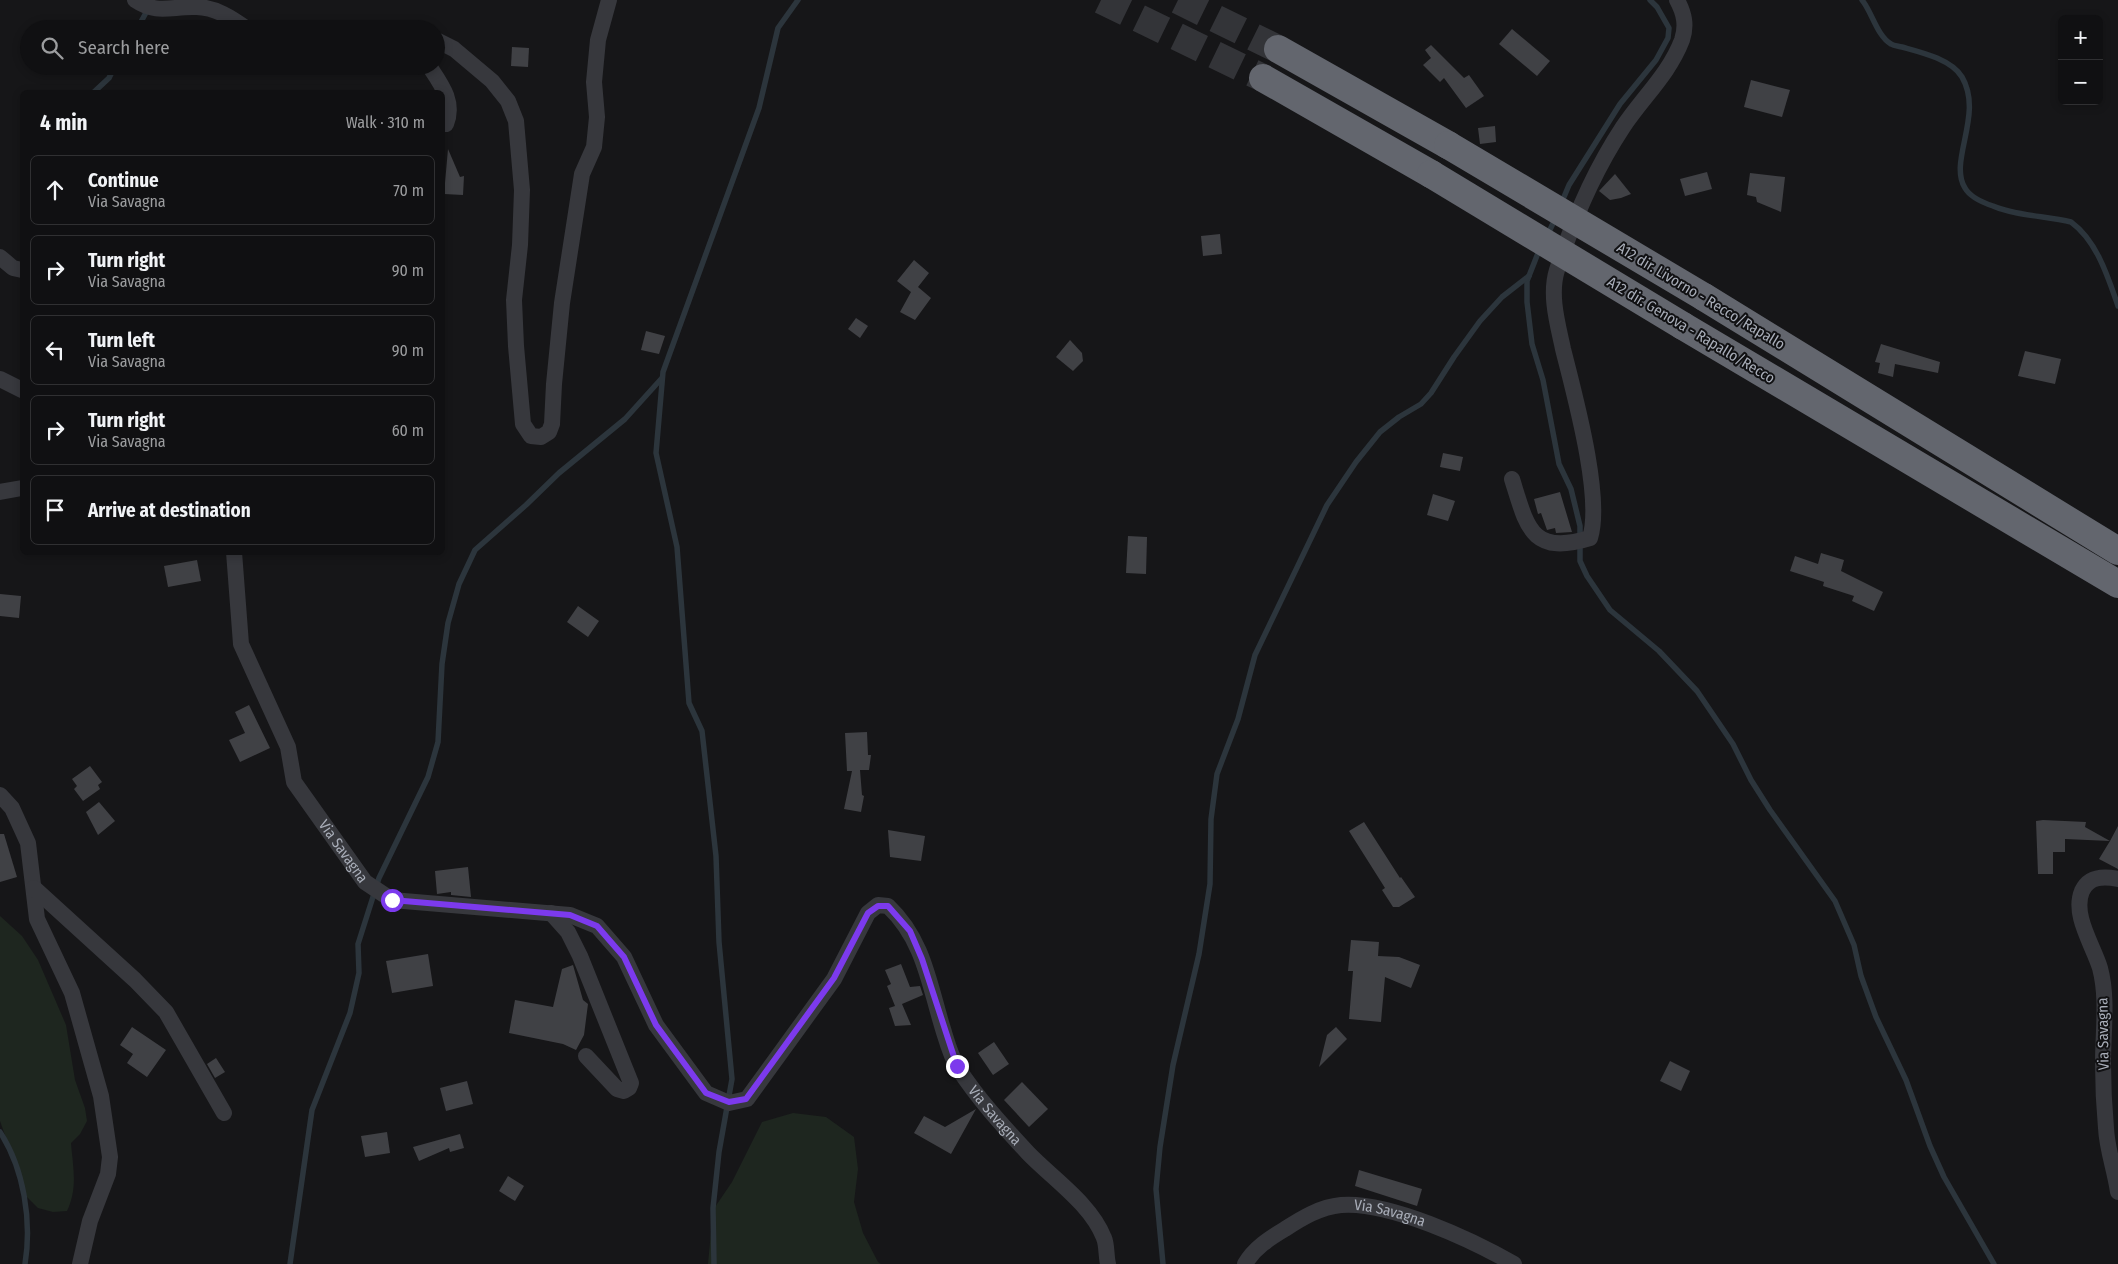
<!DOCTYPE html>
<html lang="en">
<head>
<meta charset="utf-8">
<style>
	:root { --surface:#101012; --page:#19191b; --text:#f1f3f6; --muted:#9c9d9f; --line:#303032 }
	body { margin:0; font-family:"Fira Sans Condensed",sans-serif; background:var(--page); color:var(--text) }
	.controls { position:absolute; right:15px; top:15px; display:grid; overflow:hidden; border-radius:8px; box-shadow:0 2px 8px #0003 }
	.controls button { width:45px; height:45px; display:grid; place-items:center; padding:0; border:0; border-bottom:1px solid var(--line); background:var(--surface); color:var(--text); font:25px sans-serif }
	.stop { position:absolute; width:15px; height:15px; margin:-11px; border:4px solid #7c3aed; border-radius:50%; background:#fff }
	.stop.end { background:#7c3aed; border-color:#fff; box-shadow:0 1px 5px #0008 }
	.list { margin:0; padding:0; list-style:none }
	h2 { display:flex; justify-content:space-between; align-items:center; height:65px; margin:0; padding:0 20px; font-size:21px }
	h2 small { font-size:16px; font-weight:400; color:var(--muted) }
	.list li { display:grid; grid-template-columns:32px 1fr auto; gap:15px; align-items:center; box-sizing:border-box; height:70px; margin:0 10px 10px; padding:0 10px; border:1px solid var(--line); border-radius:8px }
	.list b { display:block; font-size:19px; white-space:nowrap }
	.list p { margin:0; font-size:16px; white-space:nowrap; color:var(--muted) }
	.list em { font-size:16px; font-style:normal; color:var(--muted) }
	.icon { flex:none; width:28px; height:28px; fill:none; stroke:currentColor; stroke-width:2; stroke-linecap:round; stroke-linejoin:round }
	.map { position:relative; flex:none; width:2118px; height:1264px; overflow:hidden }
	.search { position:absolute; background:var(--surface); box-shadow:0 2px 8px #0003; left:20px; top:20px; width:425px; height:55px; display:flex; align-items:center; gap:12px; box-sizing:border-box; padding:0 18px; border-radius:28px; color:var(--muted); font-size:19px }
	.panel { position:absolute; background:var(--surface); box-shadow:0 2px 8px #0003; left:20px; top:90px; width:425px; height:465px; border-radius:8px }
	.map>svg:first-child { display:block }
	.green { fill:#1e261f }
	.lines { fill:none; stroke-linecap:round; stroke-linejoin:round }
	.stream { stroke:#2c353c; stroke-width:5.5 }
	.building { fill:#404145 }
	.motorway-tunnel { stroke:#333438; stroke-width:28; stroke-dasharray:28 14; stroke-linecap:butt }
	.minor { stroke:#37383d; stroke-width:16 }
	.motorway { stroke:#63666e; stroke-width:28 }
	.motorway-bridge { stroke:#63666e; stroke-width:28 }
	.route { stroke:#7c3aed; stroke-width:6 }
	.labels { text-anchor:middle; dominant-baseline:central; stroke-width:4; stroke-linejoin:round; paint-order:stroke }
	.street-label { font-size:15px; fill:#a8adb8; stroke:#111113 }
</style>
</head>
<body>
<div class="map">
<svg width="2118" height="1264" viewBox="0 0 2118 1264">
	<rect width="100%" height="100%" fill="#161618"/>
	<g class="green">
		<path d="M0,916L22,936L38,960L66,1025L75,1080L85,1108L87,1121L80,1134L71,1143C73,1168 78,1188 67,1211L53,1212L38,1208L27,1197L0,1121Z"/>
		<path d="M793,1113L826,1117L854,1137L858,1169L854,1202L863,1233L878,1262L881,1264H708L713,1210L732,1182L762,1122Z"/>
	</g>
	<g class="lines">
		<g class="stream">
			<path d="M1862,0C1872,12 1877,36 1891,44C1894,46 1898,46 1902,47C1920,52 1951,59 1962,77C1984,115 1948,161 1965,188C1970,197 1984,203 1993,206C2016,216 2047,216 2071,222C2097,241 2108,277 2118,306"/>
			<path d="M137,29L148,9"/>
			<path d="M94,92L109,78L115,66"/>
			<path d="M1561,204L1569,185L1620,104L1656,60L1668,38L1669,28L1657,7L1650,0"/>
			<path d="M1547,236L1556,217"/>
			<path d="M1540,248L1527,281V302L1532,344L1543,380L1559,464L1571,489L1580,526V561L1587,576L1610,610L1659,651L1697,691L1733,744L1751,780L1770,810L1835,901L1854,945L1861,976L1876,1017L1906,1080L1930,1146L1944,1177L1994,1264"/>
			<path d="M0,1132C24,1169 32,1221 25,1264"/>
			<path d="M290,1264L312,1110L350,1013L359,973L358,944L379,878L428,777L438,742L442,664L448,623L459,584L475,550L526,505L559,473L625,419L662,378"/>
			<path d="M714,1264L713,1208L719,1152L732,1079L719,942L716,856L702,731L689,703L677,547L656,453L663,372L759,108L778,28L798,0"/>
			<path d="M1163,1264L1156,1189L1160,1147L1173,1065L1199,954L1210,884L1211,819L1217,774L1238,719L1255,655L1327,505L1356,462L1380,432L1399,417L1421,404L1431,393L1454,357L1480,321L1502,297L1529,276"/>
		</g>
	</g>
	<g class="building">
		<path d="M1512,29L1550,61L1537,76L1499,44Z"/>
		<path d="M1431,45L1464,78L1469,75L1484,96L1466,108L1444,78L1440,82L1423,65L1431,58L1425,50Z"/>
		<path d="M512,47L529,48L528,67L511,66Z"/>
		<path d="M1751,80L1790,90L1782,117L1744,107Z"/>
		<path d="M1495,126L1496,142L1480,144L1478,128Z"/>
		<path d="M448,149L460,177L464,176L463,195L444,194Z"/>
		<path d="M1707,172L1712,189L1685,196L1680,179Z"/>
		<path d="M1750,173L1785,177L1781,212L1757,202L1756,197L1747,195Z"/>
		<path d="M1615,174L1631,194L1621,198L1610,200L1599,191Z"/>
		<path d="M1220,234L1222,254L1203,256L1201,236Z"/>
		<path d="M914,260L929,273L918,287L931,298L915,320L900,312L911,292L897,281Z"/>
		<path d="M856,318L868,326L860,338L848,329Z"/>
		<path d="M646,331L665,336L659,354L641,350Z"/>
		<path d="M1070,340L1082,353L1083,361L1073,371L1056,357Z"/>
		<path d="M1881,344L1940,362L1938,373L1895,364L1893,377L1878,373L1880,363L1875,362Z"/>
		<path d="M2025,351L2061,359L2055,384L2018,376Z"/>
		<path d="M1443,453L1463,457L1460,471L1440,467Z"/>
		<path d="M1560,492L1572,532L1556,533L1555,528L1547,530L1541,513L1538,514L1534,499Z"/>
		<path d="M1433,494L1455,501L1448,521L1427,515Z"/>
		<path d="M1128,536L1147,537L1146,574L1126,573Z"/>
		<path d="M1821,553L1844,560L1841,571L1883,592L1874,611L1852,601L1854,596L1823,586L1824,582L1790,571L1795,556L1818,564Z"/>
		<path d="M197,560L201,581L168,587L164,566Z"/>
		<path d="M0,594L21,596L19,618L0,616Z"/>
		<path d="M578,606L599,621L588,637L567,622Z"/>
		<path d="M249,705L270,748L240,762L229,740L245,733L235,712Z"/>
		<path d="M867,732L868,755H871L869,770H860L862,795L864,796L861,812L844,809L852,771H847L845,733Z"/>
		<path d="M90,766L102,782L98,785L100,789L83,801L74,789L77,786L72,779Z"/>
		<path d="M99,802L115,821L98,835L86,812Z"/>
		<path d="M2043,820L2086,822L2085,827L2110,841L2118,826V869L2099,859L2110,841L2065,839V852H2053V874H2038L2036,821Z"/>
		<path d="M1364,822L1400,878L1401,877L1415,897L1399,907H1393L1382,890L1385,888L1349,831Z"/>
		<path d="M888,830L925,836L921,861L890,857Z"/>
		<path d="M0,834H4L17,877L0,882Z"/>
		<path d="M468,867L471,897L451,895V892L437,894L435,871Z"/>
		<path d="M1351,940L1379,942L1378,956L1399,957L1420,965L1411,988L1385,977L1381,1022L1349,1019L1353,971H1348Z"/>
		<path d="M428,954L433,986L392,993L386,961Z"/>
		<path d="M901,964L910,987L920,986L923,995L902,1004L911,1025L895,1026L889,1008L895,1006L887,986L891,984L885,970Z"/>
		<path d="M573,965L583,1000L588,1004L584,1035L576,1050L563,1044L509,1033L515,1000L553,1007L562,969Z"/>
		<path d="M132,1027L166,1050L147,1077L127,1063L133,1054L120,1045Z"/>
		<path d="M1336,1027L1347,1039L1319,1067L1327,1035Z"/>
		<path d="M994,1042L1009,1064L993,1075L978,1053Z"/>
		<path d="M216,1058L225,1072L215,1078L207,1064Z"/>
		<path d="M1670,1061L1690,1071L1681,1091L1660,1081Z"/>
		<path d="M467,1081L473,1104L446,1111L440,1088Z"/>
		<path d="M1022,1082L1048,1109L1029,1127L1004,1100Z"/>
		<path d="M976,1109L951,1154L914,1133L924,1116L945,1127Z"/>
		<path d="M387,1132L390,1153L365,1157L361,1136Z"/>
		<path d="M460,1134L464,1148L450,1152L449,1148L419,1161L413,1147Z"/>
		<path d="M1359,1170L1422,1189L1417,1206L1355,1186Z"/>
		<path d="M508,1176L524,1186L515,1201L499,1191Z"/>
	</g>
	<g class="lines">
		<g class="motorway-tunnel">
			<path d="M1101,0L1263,78"/>
			<path d="M1178,0L1278,49"/>
		</g>
		<g class="minor">
			<path d="M135,0C157,15 172,6 196,7C215,7 232,18 247,29"/>
			<path d="M436,40L454,49L492,81L508,101L516,121L522,190L520,245L514,300L516,346L523,424L531,436L541,437L549,432L552,424L554,384L562,303L582,174L594,147L597,117L594,82L598,40L609,0"/>
			<path d="M429,66C441,84 455,102 446,124"/>
			<path d="M0,257L13,268L22,270"/>
			<path d="M0,379L22,390"/>
			<path d="M1512,479C1527,527 1531,556 1590,538C1603,497 1574,393 1563,349C1558,325 1549,295 1557,270C1573,220 1594,171 1623,127C1643,97 1669,74 1682,40C1687,25 1684,13 1677,0"/>
			<path d="M0,492L22,488"/>
			<path id="s1" d="M234,552L241,644L288,747L294,782L365,882L392,900L570,915L597,926L624,957L656,1025L706,1093L729,1103L747,1099L834,979L868,913L878,905L888,906C924,940 929,984 943,1029C947,1042 951,1057 958,1068C978,1099 1003,1126 1028,1153C1052,1178 1091,1204 1104,1238C1107,1245 1106,1256 1108,1264"/>
			<path d="M0,795L12,808L28,843L37,919L72,993L101,1096L110,1157L108,1174L90,1221L80,1264"/>
			<path d="M2118,879C2104,876 2089,876 2082,891C2072,915 2093,945 2100,968C2108,998 2103,1032 2103,1063C2103,1084 2104,1106 2106,1128C2107,1150 2115,1170 2118,1192"/>
			<path d="M34,888L135,980L166,1012L224,1113"/>
			<path d="M551,913L568,932L580,956L631,1083L629,1088L624,1091L617,1089L586,1056"/>
			<path id="s2" d="M1245,1264C1254,1248 1270,1238 1285,1229C1302,1218 1320,1207 1341,1205C1389,1201 1472,1240 1514,1264"/>
		</g>
		<g class="motorway">
			<path d="M1278,49L1448,145"/>
			<path d="M1263,78L1431,174"/>
			<path d="M1704,297L2118,551"/>
			<path d="M1683,326L2118,584"/>
		</g>
		<g class="motorway-bridge">
			<path d="M1448,145L1704,297"/>
			<path d="M1431,174L1683,326"/>
		</g>
	</g>
	<g class="lines">
		<path class="route" d="M392,900L570,915L597,926L624,957L656,1025L706,1093L729,1102L746,1099L834,978L868,913L878,906H888L910,931L922,959L957,1066"/>
	</g>
	<g class="labels">
		<g class="street-label">
			<text transform="translate(1701 296) rotate(31)">A12 dir. Livorno - Recco/Rapallo</text>
			<text transform="translate(1691 330) rotate(31)">A12 dir. Genova - Rapallo/Recco</text>
			<text stroke="none"><textPath href="#s1" startOffset="326">Via Savagna</textPath></text>
			<text transform="translate(2103 1034) rotate(-91)">Via Savagna</text>
			<text stroke="none"><textPath href="#s1" startOffset="1332">Via Savagna</textPath></text>
			<text stroke="none"><textPath href="#s2" startOffset="165">Via Savagna</textPath></text>
		</g>
	</g>
</svg>
<div class="controls">
<button>+</button>
<button>−</button>
</div>
<div class="stop" style="left:392px;top:900px"></div>
<div class="stop end" style="left:957px;top:1066px"></div>
<div class="search"><svg class="icon" aria-label="search" viewBox="0 0 24 24"><circle cx="10" cy="10" r="6"/><path d="M15 15l6 6"/></svg>Search here</div>
<section class="panel">
<h2>4 min<small>Walk · 310 m</small></h2>
<ul class="list">
<li><svg class="icon" aria-label="ahead" viewBox="0 0 24 24"><path d="M12 20V5M6 11l6-6 6 6"/></svg><div><b>Continue</b><p>Via Savagna</p></div><em>70 m</em></li>
<li><svg class="icon" aria-label="right" viewBox="0 0 24 24"><path d="M7 20v-9h11M14 6l5 5-5 5"/></svg><div><b>Turn right</b><p>Via Savagna</p></div><em>90 m</em></li>
<li><svg class="icon" aria-label="left" viewBox="0 0 24 24"><path d="M17 20v-9H6M10 6l-5 5 5 5"/></svg><div><b>Turn left</b><p>Via Savagna</p></div><em>90 m</em></li>
<li><svg class="icon" aria-label="right" viewBox="0 0 24 24"><path d="M7 20v-9h11M14 6l5 5-5 5"/></svg><div><b>Turn right</b><p>Via Savagna</p></div><em>60 m</em></li>
<li><svg class="icon" aria-label="arrive" viewBox="0 0 24 24"><path d="M6 21V4h12l-3 4 3 4H6"/></svg><div><b>Arrive at destination</b></div></li>
</ul>
</section>
</div>
</body>
</html>
